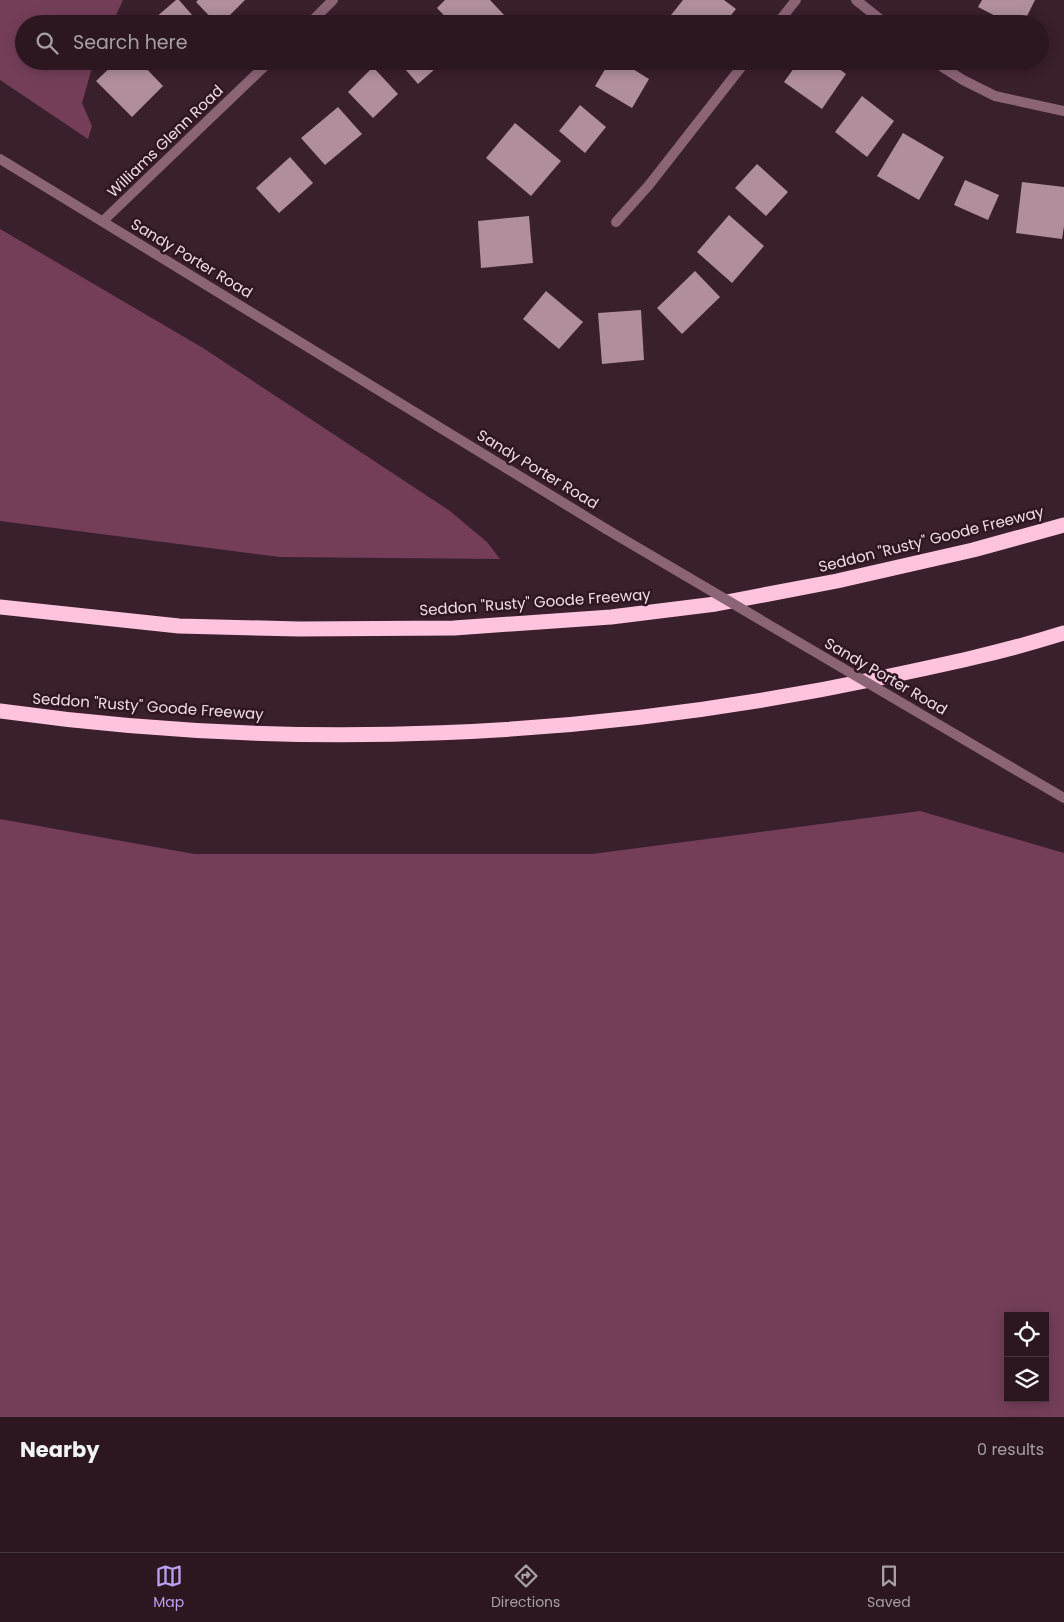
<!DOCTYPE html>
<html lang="en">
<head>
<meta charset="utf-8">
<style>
	:root { --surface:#2c1721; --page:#38242e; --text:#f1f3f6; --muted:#a69fa5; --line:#48363f; --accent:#bca0f2 }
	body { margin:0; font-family:Poppins,sans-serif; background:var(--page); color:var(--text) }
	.controls { position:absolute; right:15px; bottom:15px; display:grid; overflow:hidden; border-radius:0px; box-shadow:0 2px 12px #0003 }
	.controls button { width:45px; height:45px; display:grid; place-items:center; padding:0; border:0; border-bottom:1px solid var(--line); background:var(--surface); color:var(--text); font:25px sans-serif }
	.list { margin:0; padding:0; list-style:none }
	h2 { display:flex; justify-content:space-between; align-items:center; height:65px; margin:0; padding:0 20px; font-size:21px }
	h2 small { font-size:16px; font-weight:400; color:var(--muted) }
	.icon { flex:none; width:28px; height:28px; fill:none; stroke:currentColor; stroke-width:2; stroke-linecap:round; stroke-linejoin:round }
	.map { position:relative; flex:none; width:1064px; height:1417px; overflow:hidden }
	.search { position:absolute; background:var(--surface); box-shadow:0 2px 12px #0003; left:15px; right:15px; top:15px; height:55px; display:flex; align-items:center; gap:12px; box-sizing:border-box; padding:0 18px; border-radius:28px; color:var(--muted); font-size:19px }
	.sheet { height:135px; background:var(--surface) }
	nav { display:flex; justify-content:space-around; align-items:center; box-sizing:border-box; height:70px; border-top:1px solid var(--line); background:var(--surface); font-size:14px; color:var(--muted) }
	nav a { display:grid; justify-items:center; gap:2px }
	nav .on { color:var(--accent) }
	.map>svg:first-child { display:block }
	.green { fill:#743e59; fill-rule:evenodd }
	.building { fill:#b08e9d }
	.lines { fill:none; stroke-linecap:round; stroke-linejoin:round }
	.minor { stroke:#8b6476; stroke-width:10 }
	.tertiary { stroke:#8b6476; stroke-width:10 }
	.motorway { stroke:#fec4de; stroke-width:15 }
	.tertiary-bridge { stroke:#8b6476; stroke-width:10 }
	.labels { text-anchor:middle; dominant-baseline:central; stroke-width:5; stroke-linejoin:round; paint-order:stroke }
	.street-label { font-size:15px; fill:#efdce4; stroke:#301623 }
</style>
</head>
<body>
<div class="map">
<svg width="1064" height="1417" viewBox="0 0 1064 1417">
	<rect width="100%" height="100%" fill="#3a1f2c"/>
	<g class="green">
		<path d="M0,0H123L112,24H24V61H94L82,103L92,126L88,139L0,80Z"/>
		<path d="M0,229L203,348L450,511L487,542L500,559L280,557L0,521Z"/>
		<path d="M920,811L1064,853V1417H0V819L194,854H592ZM1008,1316H1045V1398H1008Z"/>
	</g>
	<g class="building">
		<path d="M176,0H179L200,24H148Z"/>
		<path d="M198,0H245L221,24H217L196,2Z"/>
		<path d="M445,0H490L505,16L497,24H452L437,8Z"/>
		<path d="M683,0H724L736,9L724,24H682L671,15Z"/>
		<path d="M982,0H1035L1023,24H1011L978,7Z"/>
		<path d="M117,61H139L163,86L132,117L96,81Z"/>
		<path d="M398,61H444L418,84Z"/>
		<path d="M610,61H620L649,79L632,108L595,86Z"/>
		<path d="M799,61H828L846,74L822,109L784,82Z"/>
		<path d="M373,67L398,94L373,118L348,92Z"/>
		<path d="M862,96L894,121L867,157L835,132Z"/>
		<path d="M580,105L606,127L585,153L559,131Z"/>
		<path d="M338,107L362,134L325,165L301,138Z"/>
		<path d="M515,123L561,161L531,196L486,158Z"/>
		<path d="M903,133L944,157L919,200L877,176Z"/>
		<path d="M290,157L313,183L279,213L256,188Z"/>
		<path d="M757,164L788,192L766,216L735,188Z"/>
		<path d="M965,180L999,195L988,220L954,205Z"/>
		<path d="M1022,182L1064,187V226L1062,239L1016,233Z"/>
		<path d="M729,215L764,246L732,283L697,252Z"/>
		<path d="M529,216L533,263L481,268L478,221Z"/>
		<path d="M695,271L720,297L682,334L657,308Z"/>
		<path d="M546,291L583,322L559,349L523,319Z"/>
		<path d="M641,310L644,360L602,364L598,313Z"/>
	</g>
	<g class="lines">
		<g class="minor">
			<path d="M856,0L886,24"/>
			<path d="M309,24L333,0"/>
			<path d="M777,24L796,0"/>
			<path d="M933,61L963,80L995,96L1064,111"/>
			<path d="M103,221L270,61"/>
			<path d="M616,222L649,185L746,61"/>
		</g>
		<g class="tertiary">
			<path d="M0,159L606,529"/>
			<path d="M987,753L1064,798"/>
		</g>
		<g class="motorway">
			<path d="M0,607L179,626L299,629L454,628L611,617L716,604L837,581L973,550L1064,525"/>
			<path d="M0,711C292,752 592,739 880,678C942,665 1004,652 1064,633"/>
		</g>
		<path class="tertiary-bridge" d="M606,529L987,753"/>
	</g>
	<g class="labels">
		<g class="street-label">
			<text transform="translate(165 141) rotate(-44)">Williams Glenn Road</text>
			<text transform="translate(192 258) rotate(31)">Sandy Porter Road</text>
			<text transform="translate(538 469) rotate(31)">Sandy Porter Road</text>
			<text transform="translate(931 539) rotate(-14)">Seddon "Rusty" Goode Freeway</text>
			<text transform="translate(535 602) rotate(-4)">Seddon "Rusty" Goode Freeway</text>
			<text transform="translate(886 676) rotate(30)">Sandy Porter Road</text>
			<text transform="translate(148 706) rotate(4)">Seddon "Rusty" Goode Freeway</text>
		</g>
	</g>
</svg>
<div class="controls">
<button><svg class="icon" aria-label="locate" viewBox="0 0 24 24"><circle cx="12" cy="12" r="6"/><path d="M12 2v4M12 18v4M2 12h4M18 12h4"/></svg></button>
<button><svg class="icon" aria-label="layers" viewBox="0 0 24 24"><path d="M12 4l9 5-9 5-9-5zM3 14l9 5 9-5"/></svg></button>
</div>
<div class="search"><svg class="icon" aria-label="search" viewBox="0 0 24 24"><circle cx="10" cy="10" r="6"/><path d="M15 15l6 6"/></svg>Search here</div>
</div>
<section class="sheet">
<h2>Nearby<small>0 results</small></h2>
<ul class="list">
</ul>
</section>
<nav>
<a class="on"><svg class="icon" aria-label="map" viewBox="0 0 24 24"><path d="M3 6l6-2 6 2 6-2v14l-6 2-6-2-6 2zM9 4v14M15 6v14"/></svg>Map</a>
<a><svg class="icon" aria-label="directions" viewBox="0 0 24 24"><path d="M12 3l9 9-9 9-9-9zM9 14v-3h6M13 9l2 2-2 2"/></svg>Directions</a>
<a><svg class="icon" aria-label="saved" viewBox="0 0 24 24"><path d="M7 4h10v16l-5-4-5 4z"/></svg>Saved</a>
</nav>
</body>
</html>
